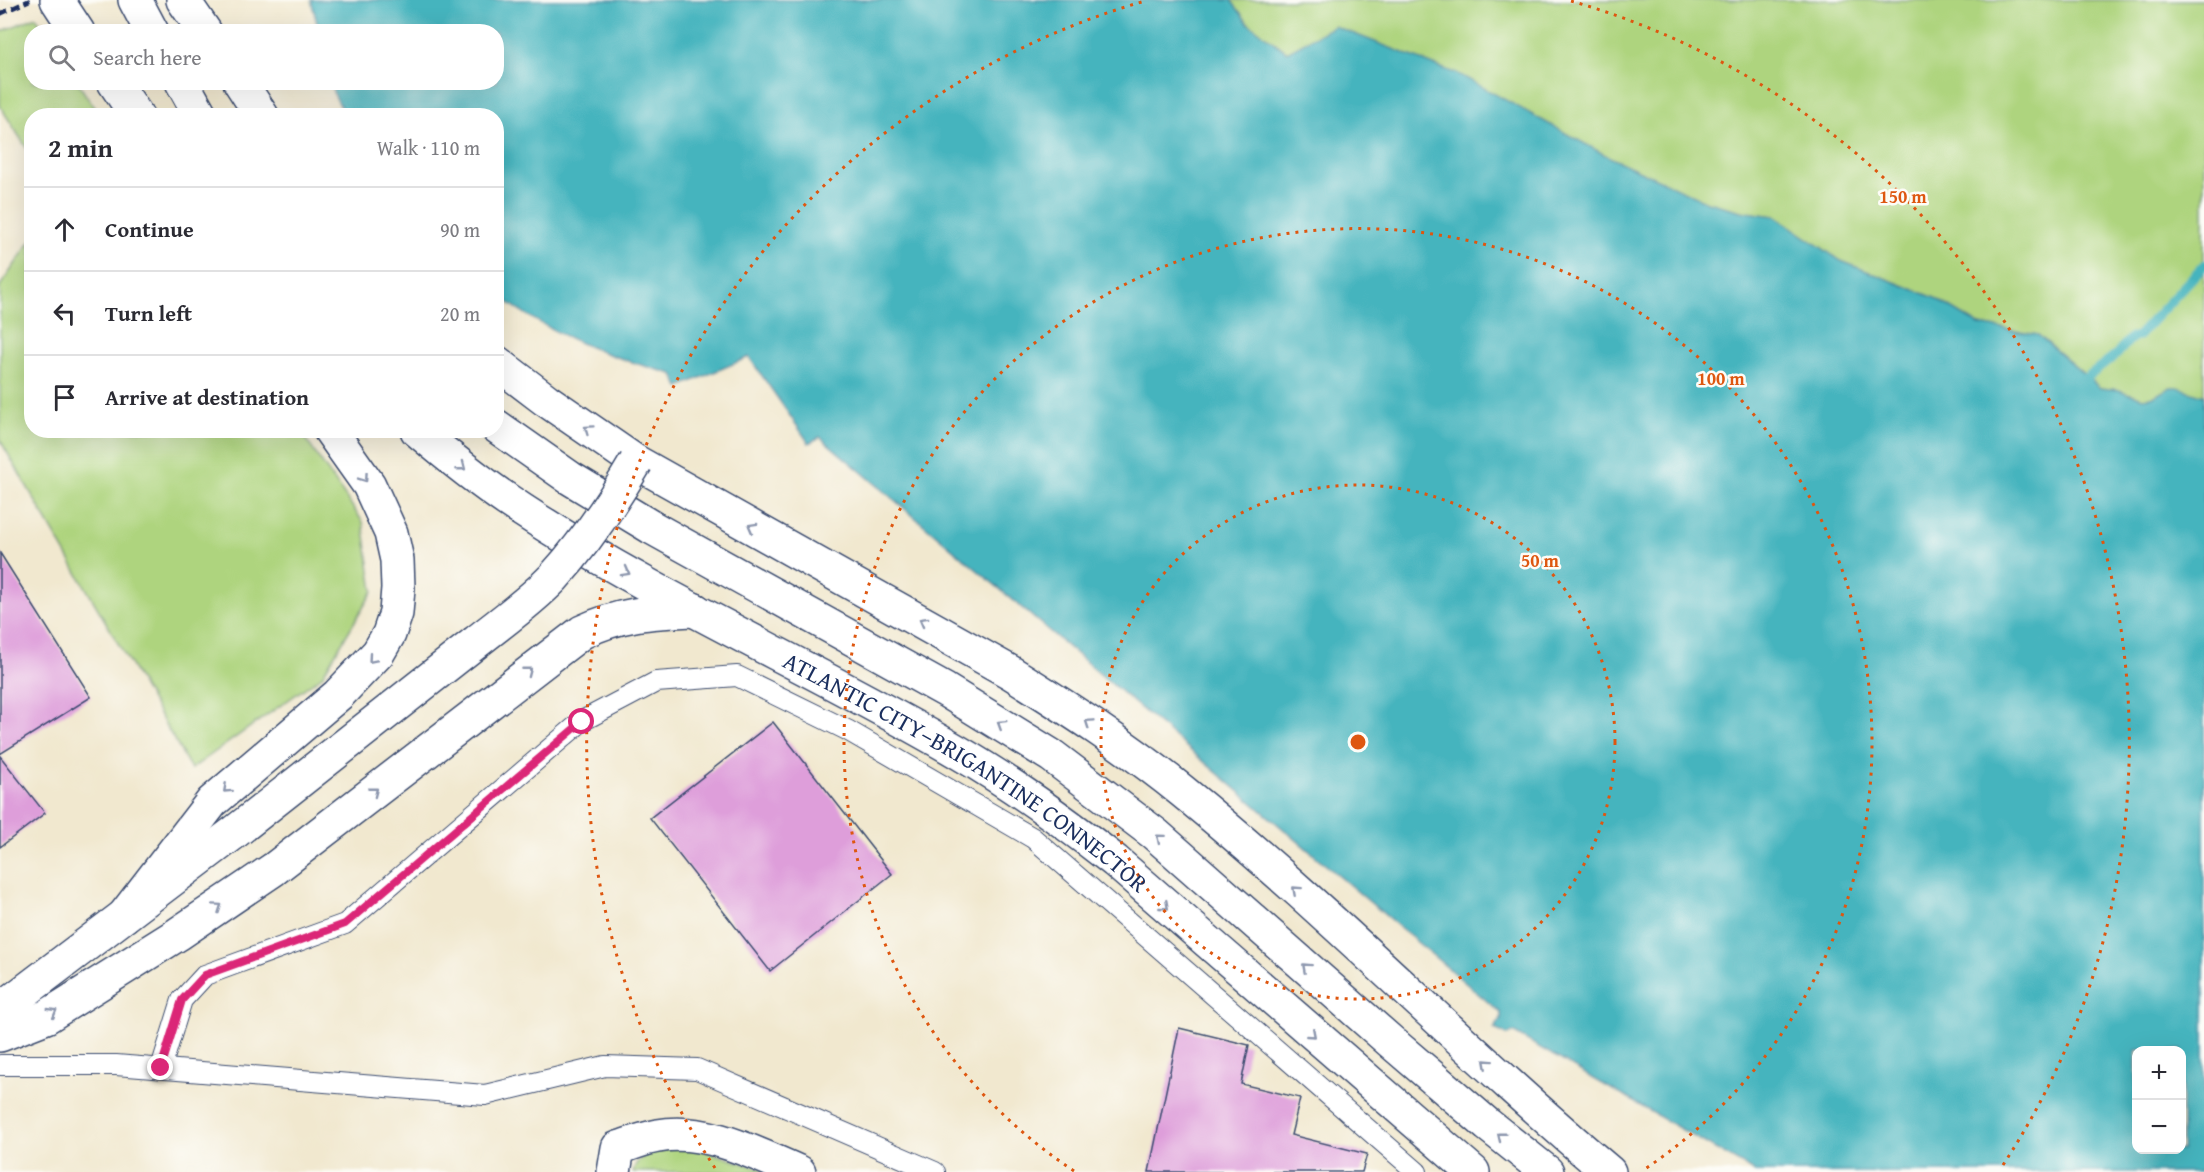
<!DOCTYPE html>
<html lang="en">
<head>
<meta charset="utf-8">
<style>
	:root { --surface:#fff; --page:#f2f2f3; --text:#2b2b33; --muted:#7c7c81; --line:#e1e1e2 }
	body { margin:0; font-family:"Gentium Book Plus",serif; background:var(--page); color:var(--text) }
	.controls { position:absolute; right:18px; bottom:18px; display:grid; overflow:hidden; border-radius:12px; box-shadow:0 6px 24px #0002 }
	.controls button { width:54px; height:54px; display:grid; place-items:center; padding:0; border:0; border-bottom:2px solid var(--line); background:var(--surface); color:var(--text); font:30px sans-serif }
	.stop { position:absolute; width:18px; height:18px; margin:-14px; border:4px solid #db2777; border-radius:50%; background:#fff }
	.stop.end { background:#db2777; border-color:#fff; box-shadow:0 2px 6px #0008 }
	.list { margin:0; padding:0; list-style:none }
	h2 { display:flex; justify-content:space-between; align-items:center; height:78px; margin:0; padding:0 24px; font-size:26px }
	h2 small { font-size:20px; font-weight:400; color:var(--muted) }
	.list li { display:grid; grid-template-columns:39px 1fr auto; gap:18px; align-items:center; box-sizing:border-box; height:84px; padding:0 24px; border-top:2px solid var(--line) }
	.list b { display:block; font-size:22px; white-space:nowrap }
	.list em { font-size:20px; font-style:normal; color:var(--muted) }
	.icon { flex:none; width:33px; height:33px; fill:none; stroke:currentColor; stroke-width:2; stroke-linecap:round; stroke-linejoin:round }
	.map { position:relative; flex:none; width:2204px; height:1172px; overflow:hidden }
	.search { position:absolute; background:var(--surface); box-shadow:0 6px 24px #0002; left:24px; top:24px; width:480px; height:66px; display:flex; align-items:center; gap:15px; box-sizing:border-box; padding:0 21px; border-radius:24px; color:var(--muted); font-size:22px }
	.panel { position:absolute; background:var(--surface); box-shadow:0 6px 24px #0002; left:24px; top:108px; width:480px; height:330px; border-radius:24px }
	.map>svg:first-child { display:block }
	.green { fill:#aed47e; stroke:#64826e; stroke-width:1.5 }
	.water { fill:#45b4be; stroke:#30728e; stroke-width:1.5; fill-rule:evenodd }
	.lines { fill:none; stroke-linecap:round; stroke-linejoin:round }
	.stream { stroke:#45b4be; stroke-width:10 }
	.building { fill:#de9eda }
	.lane-casing { stroke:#3b4b6f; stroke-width:22 }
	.street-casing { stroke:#3b4b6f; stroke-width:36 }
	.secondary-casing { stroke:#3b4b6f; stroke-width:36 }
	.highway-casing { stroke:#3b4b6f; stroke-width:36 }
	.lane { stroke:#fff; stroke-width:20 }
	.street { stroke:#fff; stroke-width:33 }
	.secondary { stroke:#fff; stroke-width:33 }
	.highway { stroke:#fff; stroke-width:33 }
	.rail { stroke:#1b2f5e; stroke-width:4.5; stroke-dasharray:9 4.5; stroke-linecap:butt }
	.secondary-bridge-casing { stroke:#3b4b6f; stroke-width:36; stroke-linecap:butt }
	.secondary-bridge { stroke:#fff; stroke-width:33 }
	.oneway { stroke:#8d97ae }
	.route { stroke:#db2777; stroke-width:8 }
	.ring { fill:none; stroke:#de5710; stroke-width:3; stroke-dasharray:3 6 }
	.labels { text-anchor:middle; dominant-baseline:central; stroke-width:5; stroke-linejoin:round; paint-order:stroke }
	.street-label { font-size:24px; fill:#1b2f5e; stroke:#fdfcf7 }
	.centre { fill:#de5710; stroke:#fdfcf7; stroke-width:3 }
	.ring-label { font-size:18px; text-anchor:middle; font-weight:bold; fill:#de5710; stroke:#fdfcf7; stroke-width:5; stroke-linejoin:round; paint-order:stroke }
</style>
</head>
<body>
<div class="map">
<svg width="2204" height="1172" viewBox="0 0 2204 1172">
	<rect width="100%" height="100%" fill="#fdfcf7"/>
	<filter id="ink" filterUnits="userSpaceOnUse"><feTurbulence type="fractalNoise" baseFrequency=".0167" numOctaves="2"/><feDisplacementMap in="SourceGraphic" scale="12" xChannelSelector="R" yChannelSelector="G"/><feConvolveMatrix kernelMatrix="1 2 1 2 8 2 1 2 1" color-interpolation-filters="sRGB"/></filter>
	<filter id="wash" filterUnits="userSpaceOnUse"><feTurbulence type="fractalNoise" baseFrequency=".008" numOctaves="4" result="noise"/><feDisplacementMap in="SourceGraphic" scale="24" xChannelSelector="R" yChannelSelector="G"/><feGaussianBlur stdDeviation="1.35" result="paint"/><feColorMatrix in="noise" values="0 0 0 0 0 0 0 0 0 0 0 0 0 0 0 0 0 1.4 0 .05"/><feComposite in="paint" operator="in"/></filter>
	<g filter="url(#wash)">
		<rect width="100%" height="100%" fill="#f1e8cf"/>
		<g class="green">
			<path d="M1231,0H2204V396L2171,387L2155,396L2143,398L2119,390L2100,388L2038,335L1979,325L1935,298L1841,261L1775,216L1746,212L1707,202L1605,155L1462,76L1334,26L1288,52L1248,23Z"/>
			<path d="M36,17L45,31L32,32V82L78,83L99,115L32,116L31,155L0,106V32Z"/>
			<path d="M31,241L32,430L300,431L363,522L373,591L322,676L191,769L0,440V286Z"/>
			<path d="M690,1146L770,1172H633C637,1149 671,1148 690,1146Z"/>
		</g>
		<path class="water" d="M311,0H1231L1248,23L1287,52L1334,26L1462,76L1605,155L1707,202L1745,212L1775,216L1841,261L1935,298L1979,325L2038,335L2100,388L2119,390L2143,398L2155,396L2171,387H2178L2204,396V1172H1755L1513,1032L1508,1035L1494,1029L1501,1019V1013L820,437L809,443L749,357L679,387L673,374C609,357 549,335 497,294L496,116L345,115L333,92L331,83L496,82V32L319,31ZM2136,1050H2182V1150H2136Z"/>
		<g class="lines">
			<path class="stream" d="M2086,378L2117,354L2130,339L2138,336L2204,265"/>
		</g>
		<g id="blocks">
			<g class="building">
				<path d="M0,553L91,697L0,754Z"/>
				<path d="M773,722L892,874L770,971L650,818Z"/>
				<path d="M0,756L45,813L0,847Z"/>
				<path d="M1179,1028L1249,1045L1241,1084L1300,1098L1291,1135L1367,1154L1362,1172H1149Z"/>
			</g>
		</g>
	</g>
	<g filter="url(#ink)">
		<use href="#blocks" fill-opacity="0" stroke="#3b4b6f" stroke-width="1.5"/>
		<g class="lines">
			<defs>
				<g id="lane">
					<path d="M0,1065H116L485,1095L605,1066L697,1069L935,1172"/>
					<path d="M161,1068L182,1000L205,975L345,924L582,721L656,682L737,676L847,730L1033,838L1417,1172"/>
				</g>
				<path id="street" d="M614,1172L618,1148C631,1144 645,1138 658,1136C706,1127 756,1154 799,1172"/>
				<path id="secondary" d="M0,1010L235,832L475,643"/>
				<g id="highway">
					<path d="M57,0L78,32"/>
					<path d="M135,0L152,32"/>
					<path d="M183,0L205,32"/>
					<path d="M114,82L137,116"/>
					<path d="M182,82L201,116"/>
					<path d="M240,82L262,116"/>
					<path d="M496,362L546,400L636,462L1010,672C1069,709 1128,747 1182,791C1330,911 1463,1049 1609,1172"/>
					<path d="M496,426L570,478L651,527L945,690L1052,756L1155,834L1390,1041L1488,1125L1547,1172"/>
					<path id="s1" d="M417,430C450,458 485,486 522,510C661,601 815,668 958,752C1013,784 1065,822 1115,861L1473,1172"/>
					<path d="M124,916L212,802L338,695L378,653L389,634L396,613L398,588L397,560L391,533L369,485L330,430"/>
					<path d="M0,1035L46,1017L178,934L274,869L582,632C622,613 651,612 695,610"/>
				</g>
			</defs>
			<use href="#lane" class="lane-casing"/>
			<use href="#street" class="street-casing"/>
			<use href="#secondary" class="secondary-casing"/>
			<use href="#highway" class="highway-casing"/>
			<use href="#lane" class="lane"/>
			<use href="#street" class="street"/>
			<use href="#secondary" class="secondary"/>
			<use href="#highway" class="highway"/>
			<path class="rail" d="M0,14L30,0"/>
			<defs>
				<path id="secondary-bridge" d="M475,643C501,622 530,602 553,578C586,542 612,503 636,462"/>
			</defs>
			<use href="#secondary-bridge" class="secondary-bridge-casing"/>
			<use href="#secondary-bridge" class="secondary-bridge"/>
		</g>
		<defs><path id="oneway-chevron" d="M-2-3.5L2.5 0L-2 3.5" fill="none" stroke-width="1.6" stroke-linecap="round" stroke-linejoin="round" transform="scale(1.5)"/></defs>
		<g class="oneway">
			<use href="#oneway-chevron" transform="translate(588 429) rotate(-145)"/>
			<use href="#oneway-chevron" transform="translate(462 467) rotate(38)"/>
			<use href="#oneway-chevron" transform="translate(364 478) rotate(55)"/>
			<use href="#oneway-chevron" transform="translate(752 527) rotate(-151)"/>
			<use href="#oneway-chevron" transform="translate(626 572) rotate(29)"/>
			<use href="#oneway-chevron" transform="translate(923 621) rotate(-151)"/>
			<use href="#oneway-chevron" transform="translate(372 659) rotate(131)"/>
			<use href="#oneway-chevron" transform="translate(528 671) rotate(-38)"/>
			<use href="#oneway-chevron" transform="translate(1089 723) rotate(-146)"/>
			<use href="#oneway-chevron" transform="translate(1001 724) rotate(-148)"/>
			<use href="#oneway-chevron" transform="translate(227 789) rotate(138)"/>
			<use href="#oneway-chevron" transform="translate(374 791) rotate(-38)"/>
			<use href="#oneway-chevron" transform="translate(1160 838) rotate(-140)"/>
			<use href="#oneway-chevron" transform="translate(1296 890) rotate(-138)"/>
			<use href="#oneway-chevron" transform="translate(1165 906) rotate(41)"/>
			<use href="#oneway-chevron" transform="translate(218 907) rotate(-34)"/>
			<use href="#oneway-chevron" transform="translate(1306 967) rotate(-138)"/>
			<use href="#oneway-chevron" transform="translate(53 1012) rotate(-31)"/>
			<use href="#oneway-chevron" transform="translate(1312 1034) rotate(41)"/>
			<use href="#oneway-chevron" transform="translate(1487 1063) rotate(-138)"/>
			<use href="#oneway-chevron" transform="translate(1501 1136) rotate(-141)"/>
		</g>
	</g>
	<g class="lines" filter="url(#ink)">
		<path class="route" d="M161,1068L182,1000L205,975L345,924L582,722"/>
	</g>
	<g class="ring">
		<circle cx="1358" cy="742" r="257"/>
		<path d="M1074 1171A514 514 0 1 1 1642 1171"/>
		<path d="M715 1168A771 771 0 0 1 1145 1M1571 1A771 771 0 0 1 2001 1168"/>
	</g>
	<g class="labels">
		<g class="street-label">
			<text stroke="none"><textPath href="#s1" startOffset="648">ATLANTIC CITY–BRIGANTINE CONNECTOR</textPath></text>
		</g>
	</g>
	<circle cx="1358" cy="742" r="9" class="centre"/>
	<g class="ring-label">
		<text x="1903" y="203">150 m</text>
		<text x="1721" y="385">100 m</text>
		<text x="1540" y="567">50 m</text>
	</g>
</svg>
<div class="controls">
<button>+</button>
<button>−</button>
</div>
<div class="stop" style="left:582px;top:722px"></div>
<div class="stop end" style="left:161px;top:1068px"></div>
<div class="search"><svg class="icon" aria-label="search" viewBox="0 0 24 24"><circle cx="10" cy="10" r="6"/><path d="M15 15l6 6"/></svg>Search here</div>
<section class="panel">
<h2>2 min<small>Walk · 110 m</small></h2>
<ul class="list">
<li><svg class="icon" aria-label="ahead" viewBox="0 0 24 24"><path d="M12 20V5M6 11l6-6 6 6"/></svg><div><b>Continue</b></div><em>90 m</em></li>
<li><svg class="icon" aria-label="left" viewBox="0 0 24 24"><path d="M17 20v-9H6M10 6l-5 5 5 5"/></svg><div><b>Turn left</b></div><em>20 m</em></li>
<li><svg class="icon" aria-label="arrive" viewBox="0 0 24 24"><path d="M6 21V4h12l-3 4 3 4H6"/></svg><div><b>Arrive at destination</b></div></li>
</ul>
</section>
</div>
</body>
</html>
